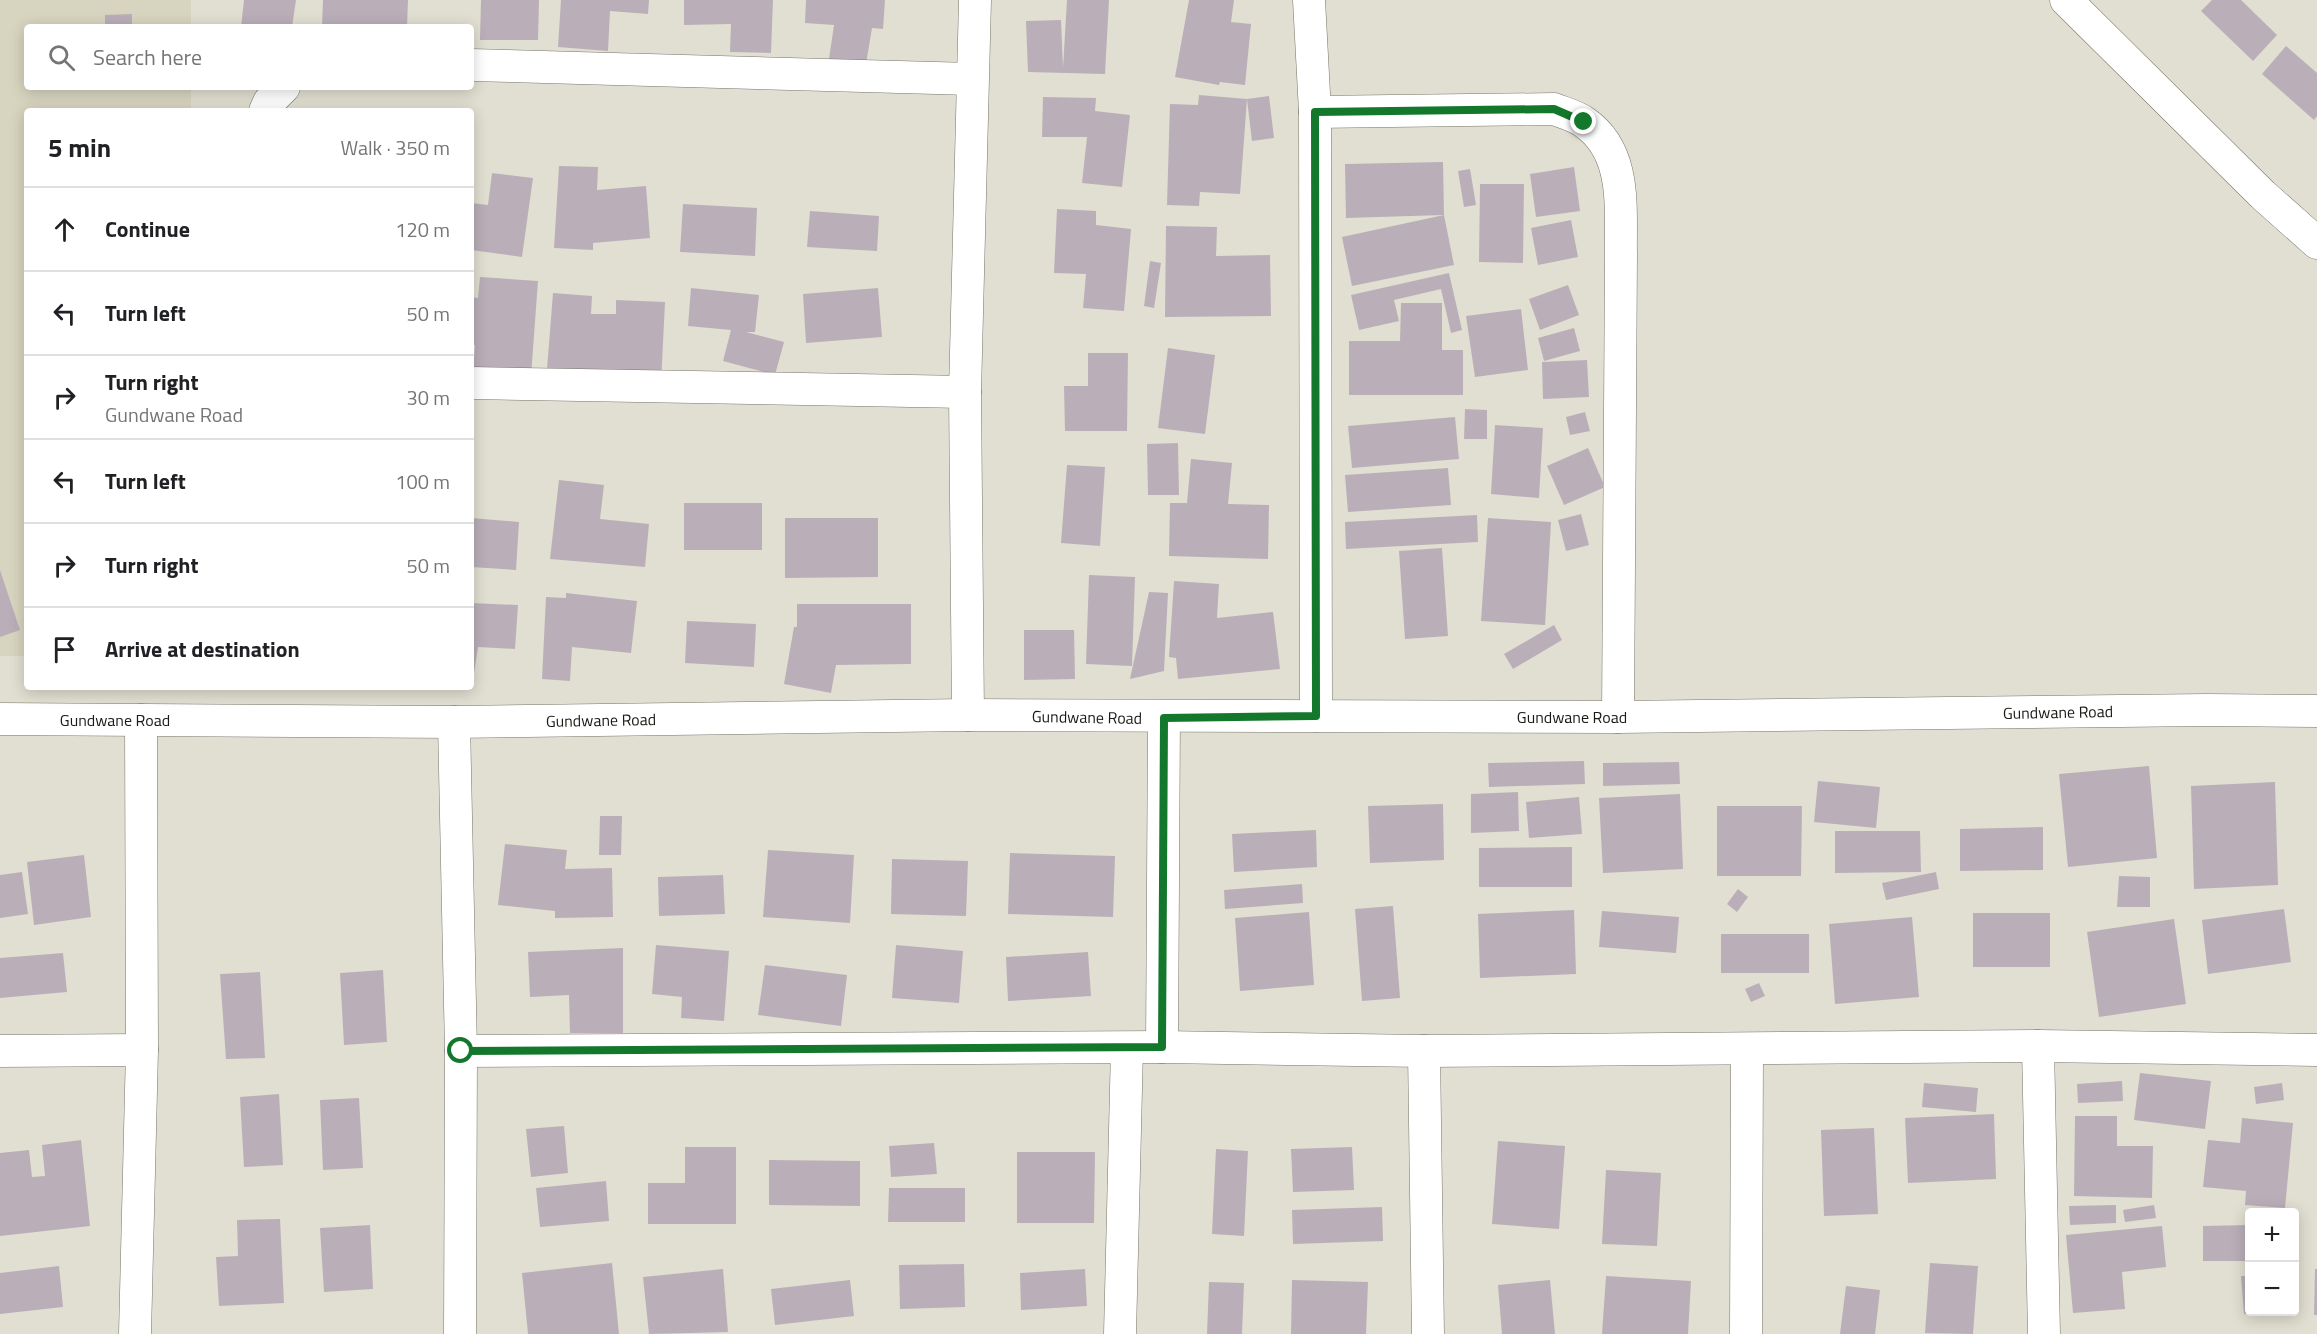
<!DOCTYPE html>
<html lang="en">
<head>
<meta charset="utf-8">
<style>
	:root { --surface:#fff; --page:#f2f2f2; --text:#202124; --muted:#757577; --line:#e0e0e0 }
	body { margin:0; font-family:"Titillium Web",sans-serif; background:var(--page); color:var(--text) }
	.controls { position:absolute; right:18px; bottom:18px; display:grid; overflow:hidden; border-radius:6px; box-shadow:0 3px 15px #0003 }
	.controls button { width:54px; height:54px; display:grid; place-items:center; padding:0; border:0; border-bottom:2px solid var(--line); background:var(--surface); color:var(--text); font:30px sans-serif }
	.stop { position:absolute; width:18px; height:18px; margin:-14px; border:4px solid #13782b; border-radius:50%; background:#fff }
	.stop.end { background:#13782b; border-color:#fff; box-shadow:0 2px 6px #0008 }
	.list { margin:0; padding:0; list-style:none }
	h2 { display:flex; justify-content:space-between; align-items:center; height:78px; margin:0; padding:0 24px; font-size:26px }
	h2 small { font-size:20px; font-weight:400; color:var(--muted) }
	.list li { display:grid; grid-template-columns:39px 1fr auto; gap:18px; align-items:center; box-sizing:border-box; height:84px; padding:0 24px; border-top:2px solid var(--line) }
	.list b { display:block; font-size:22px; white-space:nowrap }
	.list p { margin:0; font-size:20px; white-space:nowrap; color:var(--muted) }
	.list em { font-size:20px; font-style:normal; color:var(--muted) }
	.icon { flex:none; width:33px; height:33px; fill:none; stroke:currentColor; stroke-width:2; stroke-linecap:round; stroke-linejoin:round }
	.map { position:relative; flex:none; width:2317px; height:1334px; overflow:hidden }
	.search { position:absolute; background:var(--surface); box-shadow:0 3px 15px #0003; left:24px; top:24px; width:450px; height:66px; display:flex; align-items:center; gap:15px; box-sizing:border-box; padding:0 21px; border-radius:6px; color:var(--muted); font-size:22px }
	.panel { position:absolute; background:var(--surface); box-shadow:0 3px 15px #0003; left:24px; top:108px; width:450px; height:582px; border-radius:6px }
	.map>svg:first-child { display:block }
	.built { fill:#d7d4bf }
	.building { fill:#baafb9 }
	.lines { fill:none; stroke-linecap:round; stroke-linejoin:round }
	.street-casing { stroke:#777669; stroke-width:33 }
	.street { stroke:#fff; stroke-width:32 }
	.route { stroke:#13782b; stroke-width:8 }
	.labels { text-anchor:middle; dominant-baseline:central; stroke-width:4.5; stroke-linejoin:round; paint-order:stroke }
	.street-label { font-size:16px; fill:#1a1914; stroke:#fff }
</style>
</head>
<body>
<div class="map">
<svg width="2317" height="1334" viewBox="0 0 2317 1334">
	<rect width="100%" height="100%" fill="#e1dfd1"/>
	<path class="built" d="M0,0H191V27H27V87H191V111H27V656H0Z"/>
	<g class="building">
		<path d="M244,0H296L292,27H241Z"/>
		<path d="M323,0H408L407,27H322Z"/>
		<path d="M481,0H539L538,40H480Z"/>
		<path d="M561,0H649L648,14L610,11L608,51L558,47Z"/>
		<path d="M684,0H773L771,53L730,52L731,24L684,25Z"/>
		<path d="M806,0H885L883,29L872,28L866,64L829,59L834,25L805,23Z"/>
		<path d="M1067,0H1109L1105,74L1028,72L1026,21L1061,20L1063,68Z"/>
		<path d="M1189,0H1234L1231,22L1251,24L1245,85L1220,82L1219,85L1175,77Z"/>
		<path d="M2212,0H2241L2277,35L2253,61L2201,11Z"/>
		<path d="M132,14V27H105V15Z"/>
		<path d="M2286,46L2317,73V116L2314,120L2262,74Z"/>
		<path d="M1199,95L1247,99L1269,96L1274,138L1252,141L1247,99L1240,194L1200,192L1199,206L1167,205L1170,104L1198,105Z"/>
		<path d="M1043,97L1096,98L1095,111L1130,115L1122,187L1082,183L1087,137H1042Z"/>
		<path d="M1443,162L1444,215L1346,218L1345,164Z"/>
		<path d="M559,166L598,167L597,190L646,186L650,238L593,243V250L554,248Z"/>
		<path d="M1574,167L1580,211L1536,217L1530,174Z"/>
		<path d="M1470,169L1476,205L1464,207L1458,171Z"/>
		<path d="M492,173L533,178L522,257L471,250V203L488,205Z"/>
		<path d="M1480,184H1524L1523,263L1479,262Z"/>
		<path d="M683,204L757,208L755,256L680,252Z"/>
		<path d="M1057,209L1096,211V225L1131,229L1124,311L1083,308L1086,274L1054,273Z"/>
		<path d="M810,211L879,216L877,251L807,247Z"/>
		<path d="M1444,215L1454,265L1352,286L1342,237Z"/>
		<path d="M1571,220L1578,257L1538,265L1531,228Z"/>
		<path d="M1166,226L1217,227L1216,256L1270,255L1271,316L1165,317Z"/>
		<path d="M1150,261L1161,263L1154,308L1144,306Z"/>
		<path d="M1449,273L1462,330L1451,333L1441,289L1394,300L1399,321L1359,330L1351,295Z"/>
		<path d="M480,277L538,281L531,376L473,372L475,345L471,344V297L478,298Z"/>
		<path d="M1568,285L1579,315L1540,330L1529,299Z"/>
		<path d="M691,288L759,295L755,332H746L784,342L775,375L723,361L731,330L688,326Z"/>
		<path d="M878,288L882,337L806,343L803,294Z"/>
		<path d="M553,293L592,296L591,314H616V300L665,302L661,384L546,382Z"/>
		<path d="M1401,303H1442V350H1463V395H1349V341H1400Z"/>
		<path d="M1521,309L1528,370L1475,377L1466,316Z"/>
		<path d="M1574,328L1580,351L1544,361L1538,338Z"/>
		<path d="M1168,348L1215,355L1205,434L1158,428Z"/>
		<path d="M1088,353H1128L1127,431H1065L1064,386H1088Z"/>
		<path d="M1587,360L1589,397L1543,399L1542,362Z"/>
		<path d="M1465,409L1487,410V439H1464Z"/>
		<path d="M1585,412L1590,431L1570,435L1566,417Z"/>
		<path d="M1455,417L1459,459L1352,468L1348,426Z"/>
		<path d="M1495,425L1543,428L1539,498L1491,494Z"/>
		<path d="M1178,443L1179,495H1148L1147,444Z"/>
		<path d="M1588,448L1605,487L1564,505L1547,466Z"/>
		<path d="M1191,459L1232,463L1228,504L1269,505L1268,559L1169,556L1170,503H1187Z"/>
		<path d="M1067,465L1105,467L1100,546L1061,543Z"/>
		<path d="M1448,468L1451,505L1348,512L1345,475Z"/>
		<path d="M559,480L604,485L600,519L649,524L645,567L550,559Z"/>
		<rect x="684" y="503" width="78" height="47"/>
		<path d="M1581,514L1589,545L1566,551L1558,520Z"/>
		<path d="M1477,515L1478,542L1346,549L1345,522Z"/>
		<path d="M471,518L519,522L516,570L471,567Z"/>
		<path d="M785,518H878V577L785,578Z"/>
		<path d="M1488,518L1551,522L1545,625L1481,621Z"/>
		<path d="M1442,548L1448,636L1405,639L1399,551Z"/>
		<path d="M0,570L20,630L0,637Z"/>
		<path d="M1089,575L1135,577L1132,666L1086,664Z"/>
		<path d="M1174,581L1219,584L1217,618L1273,612L1280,669L1178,679L1176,658L1169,657Z"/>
		<path d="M1149,592L1168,593L1164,671L1130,679Z"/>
		<path d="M566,593L637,601L631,653L572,647L570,681L542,679L546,597L566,598Z"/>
		<path d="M471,603L518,605L515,649L478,647L472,686Z"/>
		<path d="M797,604H911V664L836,665L831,693L784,684L794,627H797Z"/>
		<path d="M687,621L756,624L754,667L685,663Z"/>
		<path d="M1554,625L1562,640L1513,669L1504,654Z"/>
		<path d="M1024,630H1074L1075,679L1024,680Z"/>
		<path d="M1584,761L1585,784L1489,787L1488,763Z"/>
		<path d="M1679,762L1680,784L1603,786V763Z"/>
		<path d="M2149,766L2157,858L2068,867L2059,774Z"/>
		<path d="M1818,781L1880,787L1876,828L1814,822Z"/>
		<path d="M2275,782L2278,885L2194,889L2191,786Z"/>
		<path d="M1518,792L1519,831L1471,833V794Z"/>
		<path d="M1680,794L1683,869L1603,873L1599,798Z"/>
		<path d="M1579,797L1582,834L1529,838L1526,802Z"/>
		<path d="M1443,804L1444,860L1370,863L1368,806Z"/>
		<path d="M1717,806H1802L1801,876H1717Z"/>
		<path d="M600,816H622L621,855H599Z"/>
		<path d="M2043,827V870L1960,871V829Z"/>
		<path d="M1316,830L1317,867L1234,872L1232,834Z"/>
		<path d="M1835,831H1920L1921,872L1835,873Z"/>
		<path d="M505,844L567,850L565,869L612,868L613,917L555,918V911L498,905Z"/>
		<path d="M1572,847V887H1479V848Z"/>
		<path d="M768,850L854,855L850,923L763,917Z"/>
		<path d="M1010,853L1115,856L1113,917L1008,914Z"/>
		<path d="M84,855L91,917L34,925L27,862Z"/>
		<path d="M892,859L968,861L966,916L891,914Z"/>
		<path d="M22,872L28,914L0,918V875Z"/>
		<path d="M1936,872L1939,889L1886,900L1882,883Z"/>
		<path d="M723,875L725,914L659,916L658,877Z"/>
		<path d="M2119,876L2150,877V907H2117Z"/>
		<path d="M1302,884L1303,903L1225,909L1224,890Z"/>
		<path d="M1738,889L1748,897L1737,912L1727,904Z"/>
		<path d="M1393,906L1400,998L1362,1001L1355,909Z"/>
		<path d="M2284,909L2291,962L2208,974L2202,920Z"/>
		<path d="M1574,910L1576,974L1480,978L1478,914Z"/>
		<path d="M1602,911L1679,917L1676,953L1599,947Z"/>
		<path d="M1309,912L1314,985L1240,991L1235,918Z"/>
		<rect x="1973" y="913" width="77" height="54"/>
		<path d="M1912,917L1919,997L1835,1004L1829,924Z"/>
		<path d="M2174,919L2186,1004L2099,1017L2087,932Z"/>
		<rect x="1721" y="934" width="88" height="39"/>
		<path d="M656,945L729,951L724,1021L681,1018L682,997L652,994Z"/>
		<path d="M896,945L963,951L959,1003L892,998Z"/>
		<path d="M623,948V1033H570L569,995L530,997L528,952Z"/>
		<path d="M1088,952L1091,996L1008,1001L1006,957Z"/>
		<path d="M63,953L67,992L0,998V958Z"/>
		<path d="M765,965L847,975L841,1026L758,1015Z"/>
		<path d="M383,970L387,1042L344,1045L340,973Z"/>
		<path d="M260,972L265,1058L226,1059L220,974Z"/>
		<path d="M1759,983L1765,996L1751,1002L1745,989Z"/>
		<path d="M2140,1073L2211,1081L2205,1129L2134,1120Z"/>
		<path d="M2122,1081L2123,1101L2078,1103L2077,1084Z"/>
		<path d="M1924,1083L1978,1088L1976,1112L1922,1107Z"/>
		<path d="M2282,1083L2284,1100L2256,1104L2254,1087Z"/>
		<path d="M279,1094L283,1165L244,1167L240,1097Z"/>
		<path d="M359,1098L363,1168L323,1170L320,1100Z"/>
		<path d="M1994,1114L1996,1179L1908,1183L1905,1118Z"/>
		<path d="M2075,1116H2117V1146H2153L2152,1198L2074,1196Z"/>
		<path d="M2242,1118L2293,1123L2285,1208L2245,1205L2246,1191L2203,1187L2208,1140L2240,1143Z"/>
		<path d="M564,1126L568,1173L531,1177L526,1129Z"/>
		<path d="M1874,1128L1878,1214L1824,1216L1821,1130Z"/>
		<path d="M81,1140L90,1226L0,1236V1153L29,1150L32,1177L45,1176L42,1145Z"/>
		<path d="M1498,1141L1565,1146L1559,1229L1492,1224Z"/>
		<path d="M934,1143L937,1174L891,1177L889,1146Z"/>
		<path d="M685,1147H736V1224H648V1183H685Z"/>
		<path d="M1352,1147L1354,1190L1293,1192L1291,1149Z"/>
		<path d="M1216,1149L1248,1151L1244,1236L1212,1234Z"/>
		<path d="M1017,1152H1095L1094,1223H1017Z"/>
		<path d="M769,1160L860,1161V1206L769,1205Z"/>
		<path d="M1606,1170L1661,1173L1657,1246L1602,1244Z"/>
		<path d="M606,1181L609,1221L540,1227L536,1188Z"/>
		<path d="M889,1188H965V1222H888Z"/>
		<path d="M2116,1205V1223L2070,1225L2069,1206Z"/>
		<path d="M2154,1205L2156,1218L2125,1222L2123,1210Z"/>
		<path d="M1382,1207L1383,1241L1293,1244L1292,1210Z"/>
		<path d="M280,1219L284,1303L219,1306L216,1257L238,1256L237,1220Z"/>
		<path d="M370,1225L373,1289L324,1292L320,1228Z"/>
		<path d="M2250,1225V1261H2203V1226Z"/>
		<path d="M2162,1226L2166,1267L2122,1272L2125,1309L2073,1313L2066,1235Z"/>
		<path d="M612,1263L619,1334H528L522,1273Z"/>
		<path d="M1930,1263L1978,1266L1973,1334L1925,1333Z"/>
		<path d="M964,1264L965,1307L900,1309L899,1265Z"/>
		<path d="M59,1266L63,1307L0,1314V1273Z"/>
		<path d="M723,1269L728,1332L649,1334L643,1277Z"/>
		<path d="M1085,1269L1087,1306L1021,1310L1020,1273Z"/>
		<path d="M2315,1269H2317V1315H2314Z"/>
		<path d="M1606,1276L1691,1281L1688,1334H1602Z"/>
		<path d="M2241,1276H2250V1312L2259,1313L2244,1314Z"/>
		<path d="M850,1280L854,1316L775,1325L771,1289Z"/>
		<path d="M1292,1280L1368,1282L1366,1334H1291Z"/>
		<path d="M1550,1280L1555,1334H1502L1498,1285Z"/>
		<path d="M1209,1282L1244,1283L1242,1334H1207Z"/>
		<path d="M1846,1286L1880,1290L1875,1334H1840Z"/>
	</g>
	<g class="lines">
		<defs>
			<g id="street">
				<path d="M1309,0L1315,112L1316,716"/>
				<path d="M2066,0L2263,195L2317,243"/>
				<path d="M471,65L972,79"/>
				<path d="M265,111L269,102L284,87"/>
				<path d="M1315,112L1554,109C1564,113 1576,116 1584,122C1628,152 1620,209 1621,255L1618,717"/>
				<path d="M471,383L965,392"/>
				<path d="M968,715L965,392L975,0"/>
				<path d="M0,719L454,722L968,715L1618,717L2207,710L2317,711"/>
				<path d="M454,722L461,1051L460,1334"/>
				<path d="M2038,1046L2044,1334"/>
				<path d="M1162,1047L1164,718"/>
				<path d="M0,1051L142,1050"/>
				<path d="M461,1051L1162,1047L1424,1051L2038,1046L2317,1050"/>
				<path d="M1424,1051L1428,1334"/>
				<path d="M135,1334L142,1050L141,720"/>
				<path d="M1120,1334L1127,1048"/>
				<path d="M1746,1334L1747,1049"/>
			</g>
		</defs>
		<use href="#street" class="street-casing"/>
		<use href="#street" class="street"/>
	</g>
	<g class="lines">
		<path class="route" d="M461,1051L1162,1047L1164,718L1316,716L1315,112L1554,109L1584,122"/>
	</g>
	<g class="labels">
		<g class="street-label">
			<text transform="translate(2058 712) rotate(-1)">Gundwane Road</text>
			<text transform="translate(1087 717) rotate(1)">Gundwane Road</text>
			<text x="1572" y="717">Gundwane Road</text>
			<text x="115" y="720">Gundwane Road</text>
			<text transform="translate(601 720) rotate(-1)">Gundwane Road</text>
		</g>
	</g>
</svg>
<div class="controls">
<button>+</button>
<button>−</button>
</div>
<div class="stop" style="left:461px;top:1051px"></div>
<div class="stop end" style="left:1584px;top:122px"></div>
<div class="search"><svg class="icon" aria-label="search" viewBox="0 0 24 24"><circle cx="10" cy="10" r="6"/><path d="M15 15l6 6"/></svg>Search here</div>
<section class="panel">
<h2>5 min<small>Walk · 350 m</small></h2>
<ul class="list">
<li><svg class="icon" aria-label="ahead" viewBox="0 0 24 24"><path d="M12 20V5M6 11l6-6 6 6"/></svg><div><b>Continue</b></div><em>120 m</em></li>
<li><svg class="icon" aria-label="left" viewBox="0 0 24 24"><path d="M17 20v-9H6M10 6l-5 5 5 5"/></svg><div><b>Turn left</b></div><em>50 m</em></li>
<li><svg class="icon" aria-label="right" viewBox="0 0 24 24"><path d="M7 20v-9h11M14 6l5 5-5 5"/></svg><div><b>Turn right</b><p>Gundwane Road</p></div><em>30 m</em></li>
<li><svg class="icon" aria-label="left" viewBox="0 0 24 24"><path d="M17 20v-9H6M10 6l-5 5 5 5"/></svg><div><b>Turn left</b></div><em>100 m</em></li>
<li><svg class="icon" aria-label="right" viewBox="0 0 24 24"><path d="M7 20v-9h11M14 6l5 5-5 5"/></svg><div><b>Turn right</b></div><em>50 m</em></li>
<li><svg class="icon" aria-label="arrive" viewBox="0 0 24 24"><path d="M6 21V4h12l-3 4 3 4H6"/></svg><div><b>Arrive at destination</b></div></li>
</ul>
</section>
</div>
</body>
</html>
